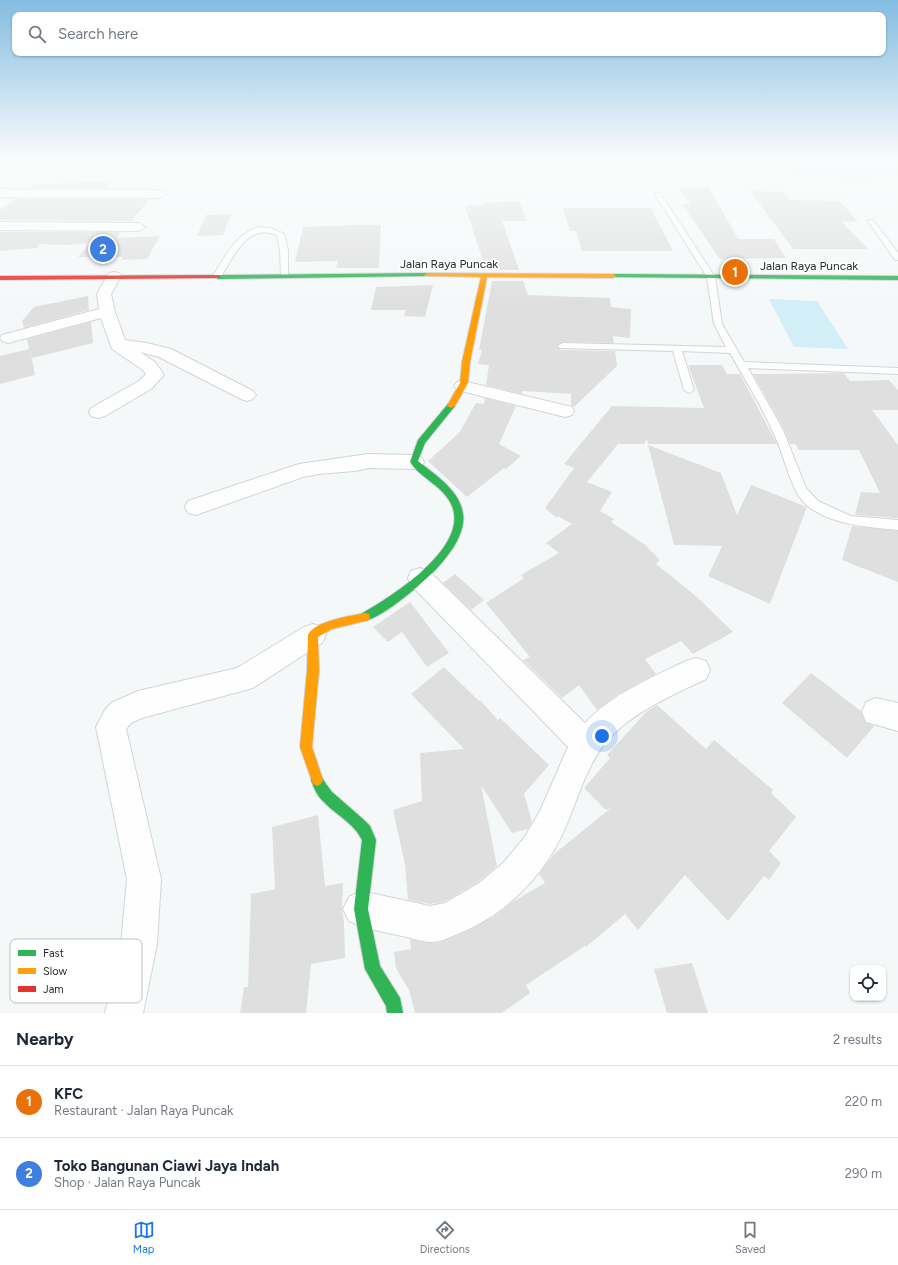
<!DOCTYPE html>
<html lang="en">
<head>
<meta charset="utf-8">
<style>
	:root { --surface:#fff; --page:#f2f2f3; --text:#1f2937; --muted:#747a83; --line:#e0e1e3; --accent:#1a73e8 }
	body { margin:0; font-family:Figtree,sans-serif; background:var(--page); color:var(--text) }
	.controls { position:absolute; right:12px; bottom:12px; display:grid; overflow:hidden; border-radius:8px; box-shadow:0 1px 3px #0004 }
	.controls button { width:36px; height:36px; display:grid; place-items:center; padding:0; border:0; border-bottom:1px solid var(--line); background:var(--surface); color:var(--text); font:20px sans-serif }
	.you { position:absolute; left:602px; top:736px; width:14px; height:14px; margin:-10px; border:3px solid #fff; border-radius:50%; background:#1a73e8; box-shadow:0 0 0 6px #1a73e833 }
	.badge { display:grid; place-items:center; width:26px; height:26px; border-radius:50%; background:var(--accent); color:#fff; font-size:13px; font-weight:700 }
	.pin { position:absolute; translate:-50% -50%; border:2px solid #fff; box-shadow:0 1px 4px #0006 }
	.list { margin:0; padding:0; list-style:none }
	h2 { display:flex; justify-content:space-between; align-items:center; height:52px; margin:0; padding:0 16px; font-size:17px }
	h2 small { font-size:13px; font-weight:400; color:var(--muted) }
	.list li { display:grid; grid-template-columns:26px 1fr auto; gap:12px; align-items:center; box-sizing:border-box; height:72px; padding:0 16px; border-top:1px solid var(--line) }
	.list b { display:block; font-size:15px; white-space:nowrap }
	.list p { margin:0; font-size:13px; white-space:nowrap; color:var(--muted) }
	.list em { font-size:13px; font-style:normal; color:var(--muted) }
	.icon { flex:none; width:22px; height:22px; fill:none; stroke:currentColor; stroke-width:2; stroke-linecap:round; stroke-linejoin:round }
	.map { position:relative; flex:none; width:898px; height:1013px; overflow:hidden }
	.search { position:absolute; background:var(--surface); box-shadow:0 1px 3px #0004; left:12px; right:12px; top:12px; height:44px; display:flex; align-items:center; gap:10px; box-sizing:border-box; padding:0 14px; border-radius:8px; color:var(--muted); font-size:15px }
	.sheet { height:196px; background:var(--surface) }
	nav { display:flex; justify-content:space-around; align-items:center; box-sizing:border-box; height:56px; border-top:1px solid var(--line); background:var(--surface); font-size:11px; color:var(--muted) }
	nav a { display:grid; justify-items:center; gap:2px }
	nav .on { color:var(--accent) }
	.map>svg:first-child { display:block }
	.green { fill:#d2eef6 }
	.building { fill:#dfdfdf }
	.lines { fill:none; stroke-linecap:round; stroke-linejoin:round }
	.lane-casing { stroke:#d2d4d5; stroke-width:2 }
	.street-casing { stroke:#d2d4d5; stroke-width:2 }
	.fast-casing { stroke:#d2d4d5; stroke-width:2 }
	.slow-casing { stroke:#d2d4d5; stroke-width:2 }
	.jam-casing { stroke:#d2d4d5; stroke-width:2 }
	.lane { fill:#fefefe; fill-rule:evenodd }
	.street { fill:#fefefe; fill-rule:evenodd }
	.fast { fill:#30b455; fill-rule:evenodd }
	.slow { fill:#ff9f0a; fill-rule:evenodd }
	.jam { fill:#e5322d; fill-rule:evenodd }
	.labels { text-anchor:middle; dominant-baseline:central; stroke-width:3.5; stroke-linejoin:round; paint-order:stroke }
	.far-street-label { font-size:12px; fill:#292b2c; stroke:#fff }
	.key { fill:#fff; stroke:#bfbfc0; stroke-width:1 }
	.key-label { font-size:11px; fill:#292b2c }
</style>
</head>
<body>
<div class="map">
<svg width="898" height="1013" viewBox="0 0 898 1013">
	<rect width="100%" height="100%" fill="#f5f8f9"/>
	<g class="green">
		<path d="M749,161H898V175L856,179L770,171L749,165Z"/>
		<path d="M769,299L817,301L848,349L794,347Z"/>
	</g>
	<g class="building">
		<path d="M110,182L105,188H31L36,184Z"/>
		<path d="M709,188L738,239H774L786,258L720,259L682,204H691L679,189Z"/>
		<path d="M750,191L783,192L790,200L840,201L858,222L841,221L868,249H793Z"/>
		<path d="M16,199H150L131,221L0,220V210Z"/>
		<path d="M520,201L526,221H502L519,270H488V267H485L465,206L483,205V203Z"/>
		<path d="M563,208H651L673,251H582L576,231H570Z"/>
		<path d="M231,214L223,235L197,236L206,215Z"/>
		<path d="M357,225H381L379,268H336L338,261L295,262L303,227Z"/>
		<path d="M0,232H121L117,238L160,236L147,259L121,260L123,257H78L90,243L67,245L39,244L37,248L0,251Z"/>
		<path d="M492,281H523L528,295L610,298L611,307L631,309L630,338L613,336L614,343L563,342L557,346L560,350L615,351L617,366L574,407L571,405V394L523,391L522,394L486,385L489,365L478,364L482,350H479Z"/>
		<path d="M433,285L425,317L404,316L406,310H371L376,287Z"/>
		<path d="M88,296L89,310L24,328L22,321L34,307Z"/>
		<path d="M91,322L93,343L32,358L30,349L35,375L0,384V356L29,349L27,339Z"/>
		<path d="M688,365H722L727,374H740L777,444H648L647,439L644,444H618L587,482L612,492L600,511L614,519L611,522L644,544L660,560L656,564L697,597L733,632L693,654L681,641L645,659L656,674L619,694L597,710L579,685L562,698L523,660L530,657L486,603L524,578L521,575L559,553L546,543L572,524L558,516L557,518L545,508L574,468L564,464L612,406L704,408Z"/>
		<path d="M844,373L850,381L889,380L898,390V410H872L898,445V518L855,515L861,492L880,493L859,450H799L795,444H790L784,429L753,374Z"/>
		<path d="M485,398L516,406L499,444L521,456L506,469L504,468L467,497L428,461L459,433L476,403L484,404Z"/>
		<path d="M648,445L721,473L737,515L751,485L807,507L770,604L708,576L722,546L674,545Z"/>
		<path d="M852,526L898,531V582L842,560Z"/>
		<path d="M455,574L484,600L471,610L443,583Z"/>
		<path d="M410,602L449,653L427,667L402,632L388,642L373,627Z"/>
		<path d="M444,667L479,701L480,700L498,720L500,718L549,765L524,794L532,821L528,829L512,833L481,785L497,866L477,883L444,902L430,904L408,900L405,864L393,810L422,801L420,753L464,749L411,694Z"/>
		<path d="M811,673L861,711L866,723L874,726L847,758L782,703Z"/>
		<path d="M657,705L706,749L714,740L773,790L771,793L796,817L769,851L781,863L769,880L764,876L728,921L685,875L638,930L625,914L586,947L585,946L526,985L530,993L502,1013H415L409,990L396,968L394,952L411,949L410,939L435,943L461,934L493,917L514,901L545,883L539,874L554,854L611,808L606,810L584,788L610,758L607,755L647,711Z"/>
		<path d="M318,815L325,886L343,883L342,909L344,923L345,958L311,964L306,1013H240L244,987H248L251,894L275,889L272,827Z"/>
		<path d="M692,963L708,1013H667L654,969Z"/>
	</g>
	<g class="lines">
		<defs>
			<g id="lane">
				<path d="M656,193H660L715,277L722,324L744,362L898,368V374L748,368L783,430L806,488L818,501L851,516L898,520V530C866,527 810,524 795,489C786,470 782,449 772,430C760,403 744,378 730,353L682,351L694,390L689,393L684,390L673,351L560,348L558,346L563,343L726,347L714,324L707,277L655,194Z"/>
				<path d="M869,220H873L898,253V260H895L868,221Z"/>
				<path d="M259,227L271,228L284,234L288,250V278L281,276L280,250L277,235C247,222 234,257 220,278H214L213,276C225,257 236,233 259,227Z"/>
			</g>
			<g id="street">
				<path d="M0,189L160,190L166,194L160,198L0,197Z"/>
				<path d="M0,222L139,223L145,227L139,231L0,230Z"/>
				<path d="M114,272L119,273L121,276L111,294L115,312L125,340L147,343L171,349L253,391L256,395L253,399L247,401L241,399L159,357L140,352L155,362L164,375L151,389L105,416L98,418L91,416L89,412L91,408L139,381L146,374L143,370L112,349L101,318L8,343L2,341L0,338L2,335L99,309L97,294L109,273Z"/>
				<path d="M463,381L572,407L574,411L572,415L565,417L457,390L454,386L457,382Z"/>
				<path d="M368,454L414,455L421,457L424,462L421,467L414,469L368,468L355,471L318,474L303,477L196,515L188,513L185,507L188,501L299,464Z"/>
				<path d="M420,568L429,571L585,723C612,694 651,678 686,661L696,658L706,661L710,670L706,679C671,696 632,712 606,742C584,769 577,804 562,835C541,879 505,914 460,933C450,937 441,942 431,942C423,942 415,939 407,937C387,933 367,929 349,921L343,909L349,897L361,891L430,906L445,903L478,884L503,863L524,838L540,811L568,747L411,585L408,578L411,571Z"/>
				<path d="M313,624L322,627L326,635L322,643L253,688L142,718L131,723L126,729L161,879L157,944L143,1013H105L121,944L127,879L96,727L105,710L111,703L138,691L237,668L304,627Z"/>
				<path d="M876,698L898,703V731L866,722L862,712L866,702Z"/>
			</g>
			<g id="fast">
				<path d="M427,273L430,275L429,276L218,279L215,277L218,275Z"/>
				<path d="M613,274L898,276V280L611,277L610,276Z"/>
				<path d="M448,404H454L455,406L425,443L418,461C435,475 460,490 463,514C465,525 459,539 453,548C446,558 438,568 429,576C419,586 374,625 361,620L360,617L361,614C391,597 469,548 452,506C444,486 421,479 410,462L418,440Z"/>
				<path d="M317,774L321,776L326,784L332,792L363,819L370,826L376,840L368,909L380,966L400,998L403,1013H387L386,1006L365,969L354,909L362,840C354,823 336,815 324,802C317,796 314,788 311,780L313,776Z"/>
			</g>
			<g id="slow">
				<path d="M427,273L613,274L616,276L613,278L487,277L470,362L468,383L455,406L451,408L447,406L460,383L462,362L481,277L425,276L424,275Z"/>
				<path d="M365,613L369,614L370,617L369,620L332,629L318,637L319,671L312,747L323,780L321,784L317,786L313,784L300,747L307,671L308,635C314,621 351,616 365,613Z"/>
			</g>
			<path id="jam" d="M218,275L220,276V278L0,280V276Z"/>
		</defs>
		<use href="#lane" class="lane-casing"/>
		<use href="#street" class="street-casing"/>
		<use href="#fast" class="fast-casing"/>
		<use href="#slow" class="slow-casing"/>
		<use href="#jam" class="jam-casing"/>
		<use href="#lane" class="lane"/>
		<use href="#street" class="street"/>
		<use href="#fast" class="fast"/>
		<use href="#slow" class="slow"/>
		<use href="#jam" class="jam"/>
	</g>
	<linearGradient id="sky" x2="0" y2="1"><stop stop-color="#83bce1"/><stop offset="0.53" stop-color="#fafcfc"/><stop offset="1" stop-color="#fafcfc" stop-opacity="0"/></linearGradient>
	<rect width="898" height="303" fill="url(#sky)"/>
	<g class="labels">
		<g class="far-street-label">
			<text x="449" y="264">Jalan Raya Puncak</text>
			<text x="809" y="266">Jalan Raya Puncak</text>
		</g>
	</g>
	<rect x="10" y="939" width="132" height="64" rx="6" class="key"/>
	<rect x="18" y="950" width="18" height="6" fill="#30b455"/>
	<rect x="18" y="968" width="18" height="6" fill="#ff9f0a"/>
	<rect x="18" y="986" width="18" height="6" fill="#e5322d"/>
	<g class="key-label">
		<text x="43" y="957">Fast</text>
		<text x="43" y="975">Slow</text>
		<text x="43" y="993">Jam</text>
	</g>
</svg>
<div class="controls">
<button><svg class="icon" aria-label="locate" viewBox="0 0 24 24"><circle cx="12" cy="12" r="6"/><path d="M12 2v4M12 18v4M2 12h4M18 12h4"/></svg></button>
</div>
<div class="you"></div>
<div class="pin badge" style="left:735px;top:272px;background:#e8710a">1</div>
<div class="pin badge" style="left:103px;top:249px;background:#3f7fe0">2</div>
<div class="search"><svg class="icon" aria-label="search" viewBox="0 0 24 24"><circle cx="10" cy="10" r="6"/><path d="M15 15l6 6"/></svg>Search here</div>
</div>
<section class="sheet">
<h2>Nearby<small>2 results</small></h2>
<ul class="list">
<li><span class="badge" style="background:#e8710a">1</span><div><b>KFC</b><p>Restaurant · Jalan Raya Puncak</p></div><em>220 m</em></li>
<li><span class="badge" style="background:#3f7fe0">2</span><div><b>Toko Bangunan Ciawi Jaya Indah</b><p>Shop · Jalan Raya Puncak</p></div><em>290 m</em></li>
</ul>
</section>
<nav>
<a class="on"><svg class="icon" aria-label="map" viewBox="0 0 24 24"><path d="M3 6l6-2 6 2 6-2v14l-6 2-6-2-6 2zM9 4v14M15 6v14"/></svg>Map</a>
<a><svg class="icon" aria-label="directions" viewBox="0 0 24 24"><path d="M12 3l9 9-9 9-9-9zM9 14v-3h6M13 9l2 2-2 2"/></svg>Directions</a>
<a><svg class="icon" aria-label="saved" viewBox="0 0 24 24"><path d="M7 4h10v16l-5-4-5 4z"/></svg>Saved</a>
</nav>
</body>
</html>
